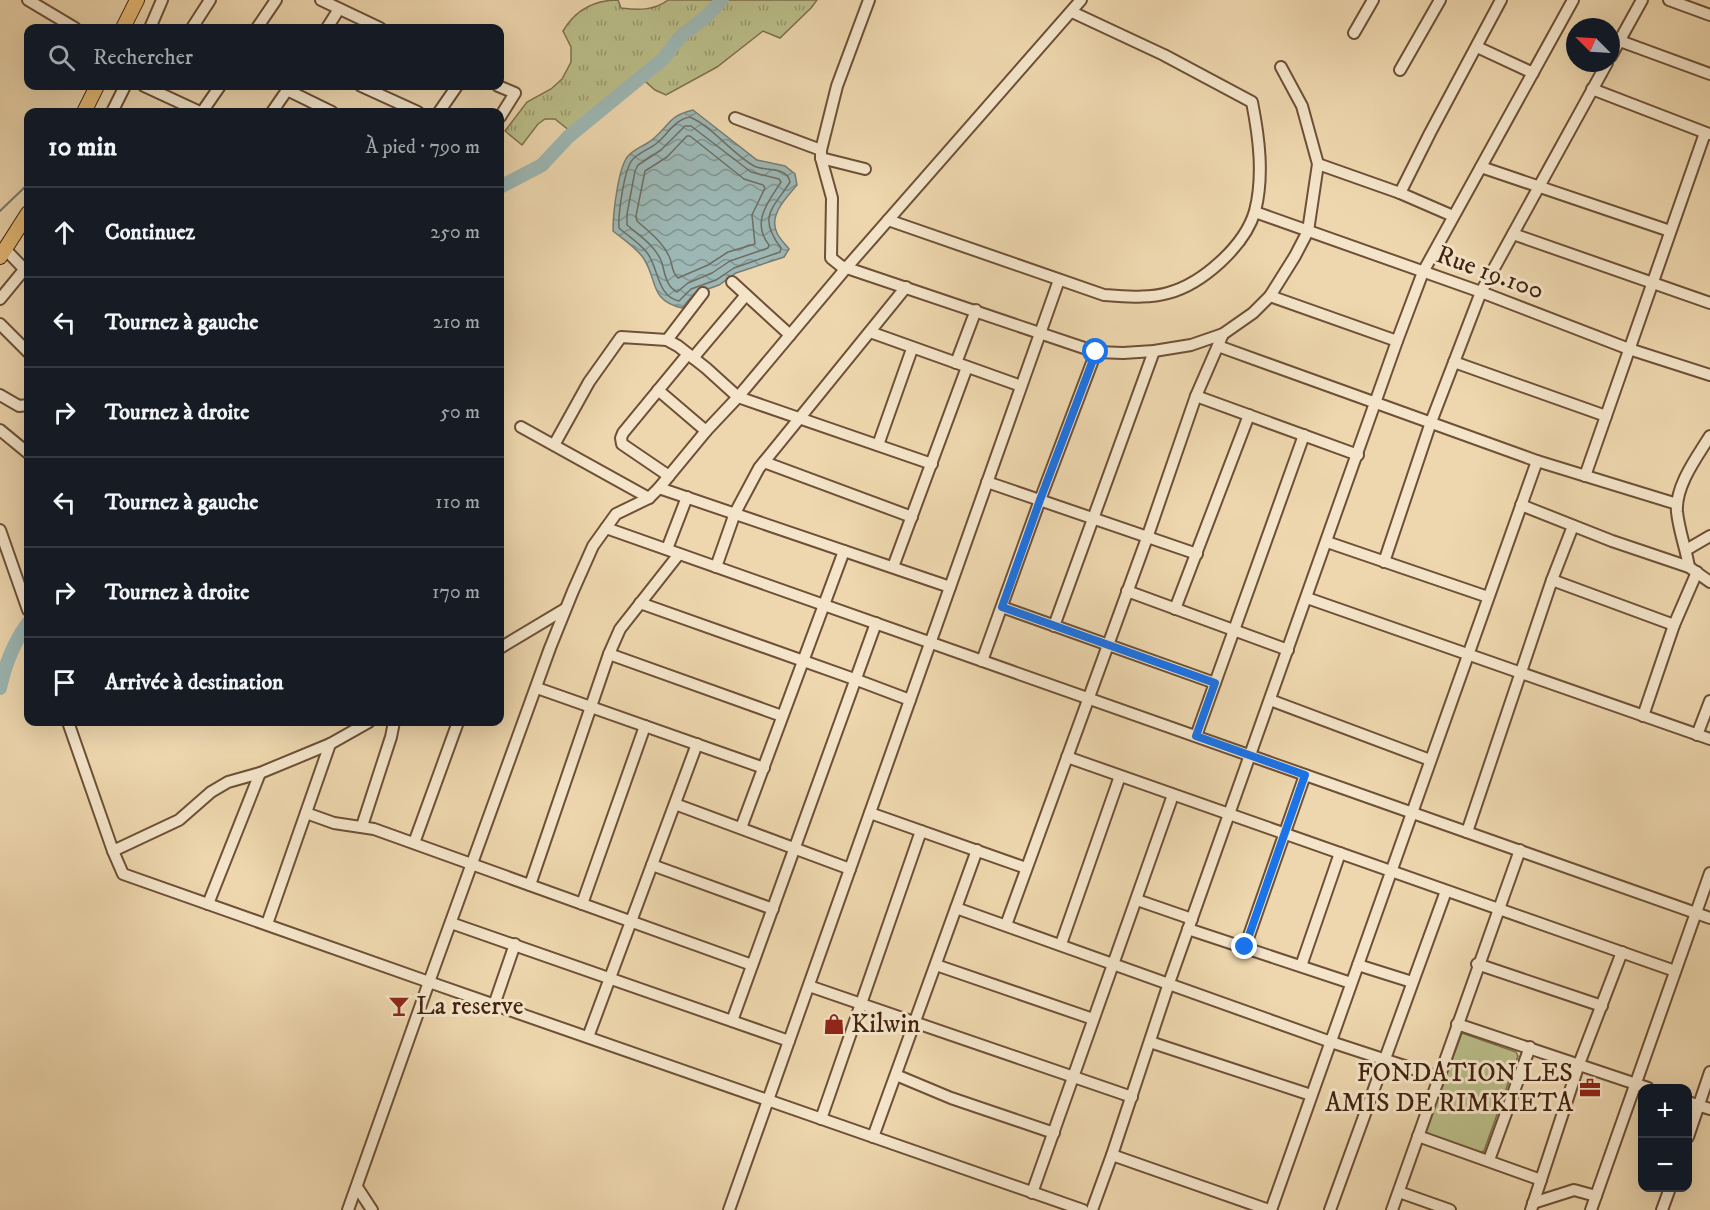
<!DOCTYPE html>
<html lang="fr">
<head>
<meta charset="utf-8">
<style>
	:root { --surface:#171b24; --page:#20242c; --text:#f1f3f6; --muted:#9ea1a6; --line:#363941 }
	body { margin:0; font-family:"IM FELL DW Pica",serif; background:var(--page); color:var(--text) }
	.controls { position:absolute; right:18px; bottom:18px; display:grid; overflow:hidden; border-radius:12px; box-shadow:0 6px 24px #0002 }
	.controls button { width:54px; height:54px; display:grid; place-items:center; padding:0; border:0; border-bottom:2px solid var(--line); background:var(--surface); color:var(--text); font:30px sans-serif }
	.compass { position:absolute; left:1566px; top:18px; width:54px; height:54px; border-radius:50%; background:var(--surface); box-shadow:0 6px 24px #0002; rotate:294deg }
	.stop { position:absolute; width:18px; height:18px; margin:-14px; border:4px solid #1a73e8; border-radius:50%; background:#fff }
	.stop.end { background:#1a73e8; border-color:#fff; box-shadow:0 2px 6px #0008 }
	.list { margin:0; padding:0; list-style:none }
	h2 { display:flex; justify-content:space-between; align-items:center; height:78px; margin:0; padding:0 24px; font-size:26px }
	h2 small { font-size:20px; font-weight:400; color:var(--muted) }
	.list li { display:grid; grid-template-columns:39px 1fr auto; gap:18px; align-items:center; box-sizing:border-box; height:90px; padding:0 24px; border-top:2px solid var(--line) }
	.list b { display:block; font-size:22px; white-space:nowrap }
	.list em { font-size:20px; font-style:normal; color:var(--muted) }
	.icon { flex:none; width:33px; height:33px; fill:none; stroke:currentColor; stroke-width:2; stroke-linecap:round; stroke-linejoin:round }
	.map { position:relative; flex:none; width:1710px; height:1210px; overflow:hidden }
	.search { position:absolute; background:var(--surface); box-shadow:0 6px 24px #0002; left:24px; top:24px; width:480px; height:66px; display:flex; align-items:center; gap:15px; box-sizing:border-box; padding:0 21px; border-radius:12px; color:var(--muted); font-size:22px }
	.panel { position:absolute; background:var(--surface); box-shadow:0 6px 24px #0002; left:24px; top:108px; width:480px; height:618px; border-radius:12px }
	.map>svg:first-child { display:block }
	.grass { fill:url(#grass-tufts); stroke:#7e704c; stroke-width:1.5 }
	.pitch { fill:#babe89; stroke:#7e704c; stroke-width:1.5 }
	.water { fill:url(#water-waves); stroke:#787c72; stroke-width:1.5 }
	.lines { fill:none; stroke-linecap:round; stroke-linejoin:round }
	.shore { stroke:#6f6d62; stroke-width:1.5 }
	.stream { stroke:#787c72; stroke-width:2 }
	.river { stroke:#9cb7b4; stroke-width:14 }
	.minor-casing { stroke:#6d5037; stroke-width:14 }
	.major-casing { stroke:#42230f; stroke-width:16 }
	.minor { stroke:#f4e5ca; stroke-width:10 }
	.major { stroke:#e7bc77; stroke-width:14 }
	.route { stroke:#1a73e8; stroke-width:8 }
	.labels { text-anchor:middle; dominant-baseline:central; stroke-width:6; stroke-linejoin:round; paint-order:stroke }
	.street-label { font-size:26px; fill:#42230f; stroke:#f4e5ca }
	.poi-label { font-size:26px; fill:#42230f; stroke:#f4e5ca; text-anchor:start }
</style>
</head>
<body>
<div class="map">
<svg width="1710" height="1210" viewBox="0 0 1710 1210">
	<defs>
		<pattern id="grass-tufts" width="24" height="20" patternUnits="userSpaceOnUse" patternTransform="scale(1.5)"><rect width="24" height="20" fill="#babe89"/><path d="M3 7l-1-3M5 7V3M7 7l1-3M15 17l-1-3M17 17v-4M19 17l1-3" fill="none" stroke="#999a6e"/></pattern>
		<pattern id="water-waves" width="16" height="10" patternUnits="userSpaceOnUse" patternTransform="scale(1.5)"><rect width="16" height="10" fill="#9cb7b4"/><path d="M0 5q4-4 8 0t8 0" fill="none" stroke="#819491"/></pattern>
	</defs>
	<rect width="100%" height="100%" fill="#eed7ae"/>
	<filter id="stains"><feTurbulence type="fractalNoise" baseFrequency=".00333" numOctaves="4"/><feColorMatrix values="0 0 0 0 .2 0 0 0 0 .09 0 0 0 0 .02 0 0 0 .5 -.17"/></filter>
	<radialGradient id="worn" r=".72"><stop offset=".6" stop-color="#630" stop-opacity="0"/><stop offset="1" stop-color="#630" stop-opacity=".3"/></radialGradient>
	<path class="grass" d="M618,0L621,8C638,10 654,11 668,0H817L811,8L780,38L763,31L717,67L666,95L655,90L638,75L570,131L555,119H545L538,124L522,145L505,131L527,102L551,89L562,79L571,62V47L563,31C576,9 594,0 618,0Z"/>
	<path class="pitch" d="M1462,1033L1516,1052L1518,1056L1484,1151L1480,1153L1425,1133Z"/>
	<path class="water" d="M693,110L757,160L785,166L795,174L797,185C787,197 768,215 777,233C779,238 785,244 789,249L784,257L736,273L719,285L694,294L682,308C649,300 658,281 644,259C637,248 623,239 613,231C613,215 618,165 629,155C636,148 646,145 653,139C670,125 668,116 693,110Z"/>
	<g class="lines">
		<g class="shore">
			<path d="M690,117C714,128 731,153 754,166C766,172 787,166 790,182C773,209 757,216 781,248L780,252L734,268L716,280L691,289L679,301C657,296 659,270 648,254C641,244 628,236 619,228C618,215 624,168 633,159C640,152 650,149 657,143C669,133 674,120 690,117Z"/>
			<path d="M685,126H691L751,172L779,179L781,182C768,202 751,222 769,245L768,248L730,261L712,273L688,283L677,292C666,286 665,274 662,263C656,246 640,236 627,225V214L635,171L638,165L661,150Z"/>
			<path d="M687,136H690L744,179L763,185L765,188L752,215L755,244L728,252L708,265L678,278C671,272 673,264 669,256C662,241 649,232 637,221L636,216L645,171L667,157Z"/>
		</g>
		<path class="stream" d="M0,211L28,184"/>
		<g class="river">
			<path d="M500,187L542,165L568,137L663,59L680,37L707,16L722,0"/>
			<path d="M0,688C5,665 14,642 28,623"/>
		</g>
		<defs>
			<g id="minor">
				<path d="M28,0L75,28"/>
				<path d="M321,0L380,28"/>
				<path d="M869,0L837,86L821,150V158L832,198L831,258L841,266L1096,352L1123,353L1154,351L1191,345L1223,334L1253,313L1270,296L1295,256L1308,231L1318,164L1302,106L1281,67"/>
				<path d="M1669,0L1710,15"/>
				<path d="M150,28L162,0"/>
				<path d="M192,28L210,0"/>
				<path d="M257,28L276,0"/>
				<path d="M327,28L339,9"/>
				<path d="M1354,33L1373,0"/>
				<path d="M1620,41L1710,74"/>
				<path d="M1477,47L1533,73"/>
				<path d="M1611,56L1642,0"/>
				<path d="M1400,70L1440,0"/>
				<path d="M144,86L200,112"/>
				<path d="M361,86L418,112"/>
				<path d="M498,86L515,93L500,117"/>
				<path d="M1592,89L1709,134"/>
				<path d="M287,90L332,112"/>
				<path d="M112,112L125,86"/>
				<path d="M202,112L220,86"/>
				<path d="M272,112L290,86"/>
				<path d="M439,112L457,86"/>
				<path d="M735,118L821,150"/>
				<path d="M821,158L865,169"/>
				<path d="M1318,164L1400,193L1453,216"/>
				<path d="M1481,167L1670,231"/>
				<path d="M1400,193L1430,133L1501,0"/>
				<path d="M1255,212L1481,292L1629,349L1710,375"/>
				<path d="M888,220L1104,295C1125,296 1147,299 1168,293C1202,284 1245,246 1255,211C1264,176 1259,137 1252,102L1164,55L1072,12"/>
				<path d="M1513,234L1710,303"/>
				<path d="M6,250L28,273"/>
				<path d="M732,282L790,335"/>
				<path d="M1270,296L1397,341"/>
				<path d="M0,299L28,265"/>
				<path d="M0,324L28,352"/>
				<path d="M870,332L1021,386"/>
				<path d="M667,340L703,293"/>
				<path d="M1218,346L1537,461L1677,504"/>
				<path d="M693,358L746,295"/>
				<path d="M1454,362L1606,416"/>
				<path d="M956,363L976,310"/>
				<path d="M658,390L706,431"/>
				<path d="M0,395L19,406L28,405"/>
				<path d="M1196,396L1358,455"/>
				<path d="M521,427L649,498"/>
				<path d="M0,430L28,453"/>
				<path d="M554,445L589,382L621,337L667,340L678,346L706,368L738,397L932,464"/>
				<path d="M878,445L912,349"/>
				<path d="M764,462L912,517"/>
				<path d="M669,476L622,444L621,438L623,433L688,354"/>
				<path d="M1585,476L1705,133"/>
				<path d="M987,482L1197,554"/>
				<path d="M659,488L950,587"/>
				<path d="M1521,505L1612,541L1689,567L1710,582"/>
				<path d="M606,528L1710,918"/>
				<path d="M0,530L28,610"/>
				<path d="M1327,542L1488,597"/>
				<path d="M667,549L687,497"/>
				<path d="M1686,550L1710,536"/>
				<path d="M1384,562L1431,422L1481,292L1607,63"/>
				<path d="M716,567L735,513L759,468L906,287"/>
				<path d="M893,567L967,367"/>
				<path d="M1689,567C1686,549 1679,531 1677,512C1675,486 1697,457 1710,436"/>
				<path d="M1552,580L1674,625"/>
				<path d="M1127,591L1288,650"/>
				<path d="M1307,598L1710,739"/>
				<path d="M640,603L857,680L910,700"/>
				<path d="M1002,607L1215,683"/>
				<path d="M1175,609L1249,415"/>
				<path d="M1054,626L1154,351"/>
				<path d="M500,648L565,609"/>
				<path d="M609,654L782,716"/>
				<path d="M982,661L1040,500L1096,352"/>
				<path d="M537,688L764,768"/>
				<path d="M1270,700L1430,760"/>
				<path d="M1643,716L1674,625L1697,572"/>
				<path d="M68,722L113,851L123,874L429,982L1083,1210"/>
				<path d="M1697,735L1710,701"/>
				<path d="M1196,736L1304,435"/>
				<path d="M1067,757L1675,971"/>
				<path d="M675,804L850,869"/>
				<path d="M306,813L334,823L374,829L752,965"/>
				<path d="M870,813L1026,868"/>
				<path d="M362,826L391,737L394,722"/>
				<path d="M741,828L844,551"/>
				<path d="M1467,832L1552,580L1573,526"/>
				<path d="M414,843L458,722"/>
				<path d="M113,851L179,820L211,792L228,782L260,773L330,744L369,722"/>
				<path d="M652,865L773,909"/>
				<path d="M530,885L609,654L620,629L679,554"/>
				<path d="M1137,900L1192,919"/>
				<path d="M208,904L260,773"/>
				<path d="M582,904L645,726"/>
				<path d="M956,908L1331,1042L1438,1077"/>
				<path d="M451,923L789,1041"/>
				<path d="M267,924L330,744"/>
				<path d="M1006,925L1147,538L1196,396L1223,334"/>
				<path d="M1188,929L1351,983"/>
				<path d="M1061,944L1120,776"/>
				<path d="M1245,947L1305,775"/>
				<path d="M1477,964L1602,1006"/>
				<path d="M936,965L1093,1019"/>
				<path d="M1358,965L1412,982"/>
				<path d="M1301,966L1340,853"/>
				<path d="M809,986L1132,1097"/>
				<path d="M494,1005L515,944"/>
				<path d="M732,1021L876,623"/>
				<path d="M1457,1024L1648,1088"/>
				<path d="M588,1037L697,744"/>
				<path d="M1150,1042L1311,1095"/>
				<path d="M896,1075L951,1098L1054,1133"/>
				<path d="M1688,1102L1710,1109"/>
				<path d="M821,1119L921,831"/>
				<path d="M1418,1136L1541,1180"/>
				<path d="M873,1137L977,850"/>
				<path d="M1688,1137L1710,1072"/>
				<path d="M1112,1155L1169,983L1397,341L1423,272L1573,0"/>
				<path d="M1489,1160L1530,1047"/>
				<path d="M357,1187L372,1210"/>
				<path d="M1399,1192L1450,1210"/>
				<path d="M1032,1193L1173,795"/>
				<path d="M1533,1203L1574,1190L1596,1196"/>
				<path d="M348,1210L429,982L550,648L573,591L593,546L616,514L649,498L659,488L706,431L738,397L847,267L1081,0"/>
				<path d="M729,1210L1059,280"/>
				<path d="M1092,1210L1112,1155L1269,1210"/>
				<path d="M1271,1210L1537,461"/>
				<path d="M1330,1210L1446,891"/>
				<path d="M1392,1210L1520,850"/>
				<path d="M1531,1210L1579,1064L1622,952"/>
				<path d="M1591,1210L1710,873"/>
				<path d="M1662,1210L1670,1188"/>
			</g>
			<g id="major">
				<path d="M123,28L137,0"/>
				<path d="M84,112L97,86"/>
				<path d="M0,257L28,213"/>
			</g>
		</defs>
		<use href="#minor" class="minor-casing"/>
		<use href="#major" class="major-casing"/>
		<use href="#minor" class="minor"/>
		<use href="#major" class="major"/>
	</g>
	<g class="lines">
		<path class="route" d="M1096,352L1040,500L1002,607L1215,683L1196,736L1305,775L1245,947"/>
	</g>
	<defs>
		<symbol id="bar-bare" viewBox="-9 -9 18 18"><path d="M-6-5H6L.8 .8V4.5H3.5V6h-7V4.5H-.8V.8Z" fill="#8f2418" stroke="#f4e5ca" stroke-width="2.5" paint-order="stroke"/></symbol>
		<symbol id="shop-bare" viewBox="-9 -9 18 18"><path d="M-5-2.5h2.3a2.7 3.5 0 0 1 5.4 0H5L5.5 6h-11ZM-1.5-2.5h3a1.5 2.3 0 0 0-3 0Z" fill="#8f2418" stroke="#f4e5ca" stroke-width="2.5" paint-order="stroke"/></symbol>
		<symbol id="office-bare" viewBox="-9 -9 18 18"><path d="M-6-3h4V-5.5h4V-3h4V5H-6ZM-1-4.5V-3h2v-1.5ZM-6 0V1H6V0Z" fill="#8f2418" stroke="#f4e5ca" stroke-width="2.5" paint-order="stroke"/></symbol>
	</defs>
	<g fill-rule="evenodd">
		<use href="#bar-bare" x="384" y="991" width="30" height="30"/>
		<use href="#shop-bare" x="819" y="1009" width="30" height="30"/>
		<use href="#office-bare" x="1575" y="1073" width="30" height="30"/>
	</g>
	<g class="labels">
		<g class="street-label">
			<text transform="translate(1490 273) rotate(20)">Rue 19.100</text>
		</g>
		<g class="poi-label">
			<text x="416" y="1006">La reserve</text>
			<text x="851" y="1024">Kilwin</text>
			<text x="1573" y="1073" text-anchor="end">FONDATION LES<tspan x="1573" dy="30">AMIS DE RIMKIETA</tspan></text>
		</g>
	</g>
	<rect width="100%" height="100%" filter="url(#stains)"/>
	<rect width="100%" height="100%" fill="url(#worn)"/>
</svg>
<div class="controls">
<button>+</button>
<button>−</button>
</div>
<svg class="compass" viewBox="-18 -18 36 36"><path d="M0-13l5 13h-10z" fill="#e53935"/><path d="M0 13l5-13h-10z" fill="#9ea1a6"/></svg>
<div class="stop" style="left:1096px;top:352px"></div>
<div class="stop end" style="left:1245px;top:947px"></div>
<div class="search"><svg class="icon" aria-label="search" viewBox="0 0 24 24"><circle cx="10" cy="10" r="6"/><path d="M15 15l6 6"/></svg>Rechercher</div>
<section class="panel">
<h2>10 min<small>À pied · 790 m</small></h2>
<ul class="list">
<li><svg class="icon" aria-label="ahead" viewBox="0 0 24 24"><path d="M12 20V5M6 11l6-6 6 6"/></svg><div><b>Continuez</b></div><em>250 m</em></li>
<li><svg class="icon" aria-label="left" viewBox="0 0 24 24"><path d="M17 20v-9H6M10 6l-5 5 5 5"/></svg><div><b>Tournez à gauche</b></div><em>210 m</em></li>
<li><svg class="icon" aria-label="right" viewBox="0 0 24 24"><path d="M7 20v-9h11M14 6l5 5-5 5"/></svg><div><b>Tournez à droite</b></div><em>50 m</em></li>
<li><svg class="icon" aria-label="left" viewBox="0 0 24 24"><path d="M17 20v-9H6M10 6l-5 5 5 5"/></svg><div><b>Tournez à gauche</b></div><em>110 m</em></li>
<li><svg class="icon" aria-label="right" viewBox="0 0 24 24"><path d="M7 20v-9h11M14 6l5 5-5 5"/></svg><div><b>Tournez à droite</b></div><em>170 m</em></li>
<li><svg class="icon" aria-label="arrive" viewBox="0 0 24 24"><path d="M6 21V4h12l-3 4 3 4H6"/></svg><div><b>Arrivée à destination</b></div></li>
</ul>
</section>
</div>
</body>
</html>
